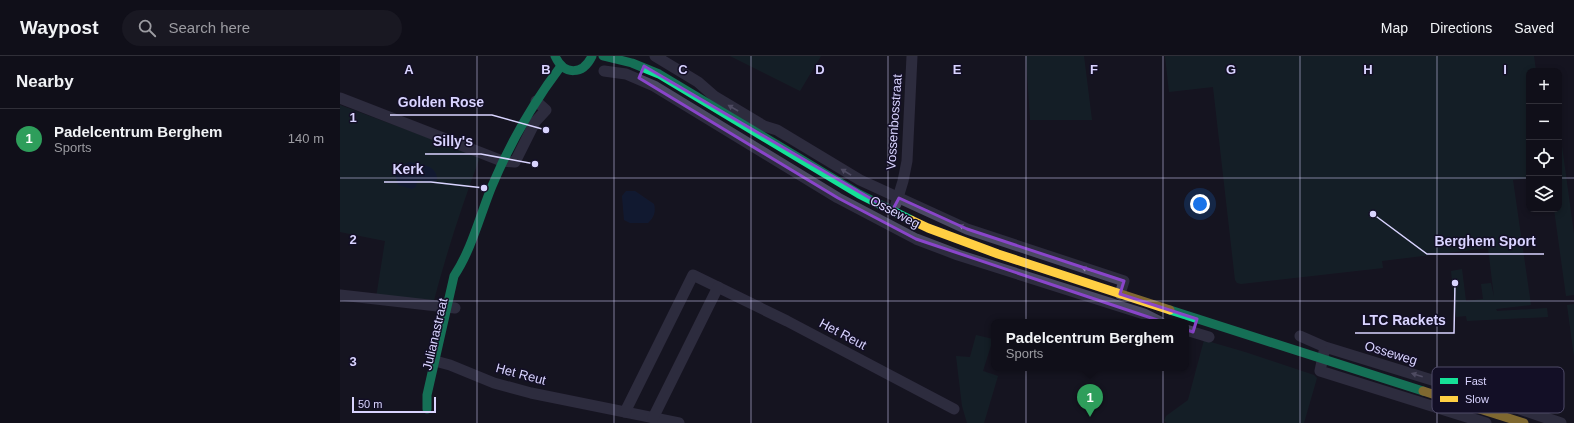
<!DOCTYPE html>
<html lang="en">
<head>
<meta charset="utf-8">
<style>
	:root { --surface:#100f19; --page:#191822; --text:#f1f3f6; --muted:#9c9ca2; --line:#302f38; --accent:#d93025 }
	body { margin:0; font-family:Arial,sans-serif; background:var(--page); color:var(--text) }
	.controls { position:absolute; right:12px; top:12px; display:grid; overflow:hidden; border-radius:8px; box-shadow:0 2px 6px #0003 }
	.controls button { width:36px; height:36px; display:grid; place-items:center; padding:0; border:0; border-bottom:1px solid var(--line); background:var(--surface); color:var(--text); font:20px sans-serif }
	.scale { position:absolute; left:12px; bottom:10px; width:84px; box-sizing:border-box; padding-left:4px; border:2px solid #d9d4ff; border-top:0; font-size:11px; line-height:14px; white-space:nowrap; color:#d9d4ff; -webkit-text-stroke:3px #130f26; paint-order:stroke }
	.you { position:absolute; left:860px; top:148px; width:14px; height:14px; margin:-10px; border:3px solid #fff; border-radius:50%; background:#1a73e8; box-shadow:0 0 0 6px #1a73e833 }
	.badge { display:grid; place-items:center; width:26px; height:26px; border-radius:50%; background:var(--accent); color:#fff; font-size:13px; font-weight:700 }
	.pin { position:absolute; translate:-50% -33px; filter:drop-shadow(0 1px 2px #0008) }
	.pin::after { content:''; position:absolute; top:21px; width:14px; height:12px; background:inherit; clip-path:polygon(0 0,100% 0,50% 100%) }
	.popup { position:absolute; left:651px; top:263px; width:198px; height:52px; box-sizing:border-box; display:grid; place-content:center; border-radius:8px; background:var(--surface); filter:drop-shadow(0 1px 3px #0005); font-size:13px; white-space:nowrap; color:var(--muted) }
	.popup b { font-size:15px; color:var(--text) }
	.popup::after { content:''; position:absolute; left:50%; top:100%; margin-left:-8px; border:8px solid transparent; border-top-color:var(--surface) }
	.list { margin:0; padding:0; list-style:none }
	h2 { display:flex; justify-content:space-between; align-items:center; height:52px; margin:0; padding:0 16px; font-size:17px }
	h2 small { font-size:13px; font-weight:400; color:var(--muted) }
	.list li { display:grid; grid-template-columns:26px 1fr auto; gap:12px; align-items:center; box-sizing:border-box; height:60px; padding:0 16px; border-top:1px solid var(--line) }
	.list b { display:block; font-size:15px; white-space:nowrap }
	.list p { margin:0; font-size:13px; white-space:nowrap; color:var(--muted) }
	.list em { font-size:13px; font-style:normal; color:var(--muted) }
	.icon { flex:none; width:22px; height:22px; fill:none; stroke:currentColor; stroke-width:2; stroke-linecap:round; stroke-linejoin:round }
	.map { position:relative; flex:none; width:1234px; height:367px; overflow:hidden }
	header { display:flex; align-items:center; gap:24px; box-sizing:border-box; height:56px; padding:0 20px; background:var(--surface); border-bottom:1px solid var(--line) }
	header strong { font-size:19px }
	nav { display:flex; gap:22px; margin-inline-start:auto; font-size:14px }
	.search { width:280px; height:36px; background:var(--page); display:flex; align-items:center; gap:10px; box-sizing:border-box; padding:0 14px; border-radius:22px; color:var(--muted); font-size:15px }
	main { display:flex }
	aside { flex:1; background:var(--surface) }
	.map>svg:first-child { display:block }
	.green { fill:#132c2d }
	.water { fill:#0d2144 }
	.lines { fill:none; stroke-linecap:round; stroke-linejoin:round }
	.street { stroke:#4a4962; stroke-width:11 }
	.fast { stroke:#16e098; stroke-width:9 }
	.slow { stroke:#ffcf43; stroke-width:9 }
	.oneway { fill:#928eb0 }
	.marked { fill:none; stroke:#8945c9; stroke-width:3; stroke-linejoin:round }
	.grid { fill:none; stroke:#d9d4ff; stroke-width:1; stroke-opacity:0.55 }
	.labels { text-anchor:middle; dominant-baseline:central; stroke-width:3; stroke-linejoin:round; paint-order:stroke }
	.street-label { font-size:13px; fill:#d9d4ff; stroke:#130f26 }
	.key { fill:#130f26; stroke:#4e4a67; stroke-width:1 }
	.key-label { font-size:11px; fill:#d9d4ff }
	.grid-label { font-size:13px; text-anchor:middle; font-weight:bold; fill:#d9d4ff; stroke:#130f26; stroke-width:3; stroke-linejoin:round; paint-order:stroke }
	.leader { fill:none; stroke:#d9d4ff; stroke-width:1.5 }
	.callout-dot { fill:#d9d4ff; stroke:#130f26; stroke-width:1.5 }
	.callout-label { font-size:14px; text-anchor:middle; font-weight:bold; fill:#d9d4ff; stroke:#130f26; stroke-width:3; stroke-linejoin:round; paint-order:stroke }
</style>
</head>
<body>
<header>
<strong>Waypost</strong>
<div class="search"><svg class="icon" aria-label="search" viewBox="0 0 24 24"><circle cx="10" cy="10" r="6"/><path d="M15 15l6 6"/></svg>Search here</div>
<nav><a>Map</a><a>Directions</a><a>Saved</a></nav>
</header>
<main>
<aside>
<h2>Nearby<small></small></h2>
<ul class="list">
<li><span class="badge" style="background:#2e9e5b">1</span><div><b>Padelcentrum Berghem</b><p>Sports</p></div><em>140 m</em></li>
</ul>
</aside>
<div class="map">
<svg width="1234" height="367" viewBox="0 0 1234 367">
	<rect width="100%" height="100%" fill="#161421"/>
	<g class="green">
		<path d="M390,0H481L460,35Z"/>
		<path d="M686,0H744L752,64H690Z"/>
		<path d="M825,0H1194L1196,15H1189V122L1173,124L1191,249L1156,253L1157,255L1207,252L1208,261L1127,265L1126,260L1116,261L1111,215L1122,213L1126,245L1143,243L1141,228L1151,227L1154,241L1148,192L1042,205L1043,212L901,228L897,227L895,224L873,31L829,36Z"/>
		<path d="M0,49L140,101C122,149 106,198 93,248L36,242L45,185L0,176Z"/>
		<path d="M1219,68L1234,178V239L1226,240L1214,153H1219Z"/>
		<path d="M1234,248V301L1227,249Z"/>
		<path d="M636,279L653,283L643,315L658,320L644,367H627L622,350L616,300L630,301Z"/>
		<path d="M864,284L905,296L974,319L977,322L964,367H827L824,365L826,360L848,344Z"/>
	</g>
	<g class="water">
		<path d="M69,106C80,108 98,109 97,124C91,127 87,126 80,124L77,125L76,131L72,133L58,129L55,118L58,111Z"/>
		<path d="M286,135H295L314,148C316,156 314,161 308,167H290L284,164L282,140Z"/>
	</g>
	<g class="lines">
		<g class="street">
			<path d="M315,0L358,26L374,40L424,70L437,74L520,124L627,173L784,225L780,238"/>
			<path d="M264,15L286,18L314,30L498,142L576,183L618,199L804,258L820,266"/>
			<path d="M0,42L162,105L175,106L195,66L206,54L196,45"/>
			<path d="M556,148L563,125L567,105L572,0"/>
			<path d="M0,239L115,252"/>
			<path d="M846,274L869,281"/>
			<path d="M960,280L985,291L1118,332L1221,367"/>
			<path d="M984,296L980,315L1146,367"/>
			<path d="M95,305L110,309L154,327L191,337L339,367"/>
			<path d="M285,356L353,219L447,265L614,353"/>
			<path d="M313,362L378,231"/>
		</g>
		<g class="fast">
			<path d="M215,0C224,20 243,19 252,0"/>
			<path d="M263,0L292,7L319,18L519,138L571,164"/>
			<path d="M830,254L1083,335"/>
			<path d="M87,353V339L114,220C132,193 140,159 152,130C170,87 193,47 221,10"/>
		</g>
		<g class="slow">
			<path d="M571,164L588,172L658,198L830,254"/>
			<path d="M1083,335L1184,367"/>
		</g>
	</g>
	<defs><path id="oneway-solid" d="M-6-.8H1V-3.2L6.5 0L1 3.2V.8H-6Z"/></defs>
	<g class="oneway">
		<use href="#oneway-solid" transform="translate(393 52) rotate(-150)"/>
		<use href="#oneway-solid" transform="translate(506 116) rotate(-149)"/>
		<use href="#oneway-solid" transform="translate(624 171) rotate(-157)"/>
		<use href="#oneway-solid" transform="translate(747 213) rotate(-161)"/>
		<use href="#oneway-solid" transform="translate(1077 319) rotate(-163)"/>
	</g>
	<path d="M0 0H1234V367H0ZM304,10L552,155L559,142L627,173L784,225L780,238L857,263L853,276L576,183L498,142L299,22Z" fill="#161421" fill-opacity=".55" fill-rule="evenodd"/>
	<path class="marked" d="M304,10L552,155L559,142L627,173L784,225L780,238L857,263L853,276L576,183L498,142L299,22Z"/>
	<path class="grid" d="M137,0V367M274,0V367M411,0V367M548,0V367M686,0V367M823,0V367M960,0V367M1097,0V367M0,122H1189M1219,122H1234M0,245H1234"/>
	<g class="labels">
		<g class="street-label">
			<text transform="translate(554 66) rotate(-86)">Vossenbosstraat</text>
			<text transform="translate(555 156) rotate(28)">Osseweg</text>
			<text transform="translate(95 278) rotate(-77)">Julianastraat</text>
			<text transform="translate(503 278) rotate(28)">Het Reut</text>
			<text transform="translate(1051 297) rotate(17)">Osseweg</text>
			<text transform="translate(181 318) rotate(15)">Het Reut</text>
		</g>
	</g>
	<rect x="1092" y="311" width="132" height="46" rx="6" class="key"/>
	<rect x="1100" y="322" width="18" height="6" fill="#16e098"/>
	<rect x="1100" y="340" width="18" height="6" fill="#ffcf43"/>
	<g class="key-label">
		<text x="1125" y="329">Fast</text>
		<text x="1125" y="347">Slow</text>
	</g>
	<g class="grid-label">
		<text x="69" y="18">A</text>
		<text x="206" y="18">B</text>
		<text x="343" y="18">C</text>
		<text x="480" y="18">D</text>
		<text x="617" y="18">E</text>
		<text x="754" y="18">F</text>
		<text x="891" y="18">G</text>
		<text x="1028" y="18">H</text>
		<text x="1165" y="18">I</text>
		<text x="13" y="66">1</text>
		<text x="13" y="188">2</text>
		<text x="13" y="310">3</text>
	</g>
	<path class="leader" d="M206 74L152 59H50M195 108L141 98H85M144 132L91 126H44M1033 158L1087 198H1204M1115 227L1114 277H1015"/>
	<g class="callout-dot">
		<circle cx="206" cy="74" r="4"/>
		<circle cx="195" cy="108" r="4"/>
		<circle cx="144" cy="132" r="4"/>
		<circle cx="1033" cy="158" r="4"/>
		<circle cx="1115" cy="227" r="4"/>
	</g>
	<g class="callout-label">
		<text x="101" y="51">Golden Rose</text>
		<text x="113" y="90">Silly's</text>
		<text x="68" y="118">Kerk</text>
		<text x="1145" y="190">Berghem Sport</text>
		<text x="1064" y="269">LTC Rackets</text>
	</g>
</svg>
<div class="controls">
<button>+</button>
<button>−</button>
<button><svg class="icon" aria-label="locate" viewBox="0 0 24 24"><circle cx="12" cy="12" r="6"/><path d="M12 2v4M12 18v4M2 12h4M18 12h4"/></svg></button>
<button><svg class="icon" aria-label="layers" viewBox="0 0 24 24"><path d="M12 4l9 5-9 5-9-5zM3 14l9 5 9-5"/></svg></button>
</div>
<div class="scale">50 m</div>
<div class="you"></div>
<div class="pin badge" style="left:750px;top:361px;background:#2e9e5b">1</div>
<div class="popup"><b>Padelcentrum Berghem</b>Sports</div>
</div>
</main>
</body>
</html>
